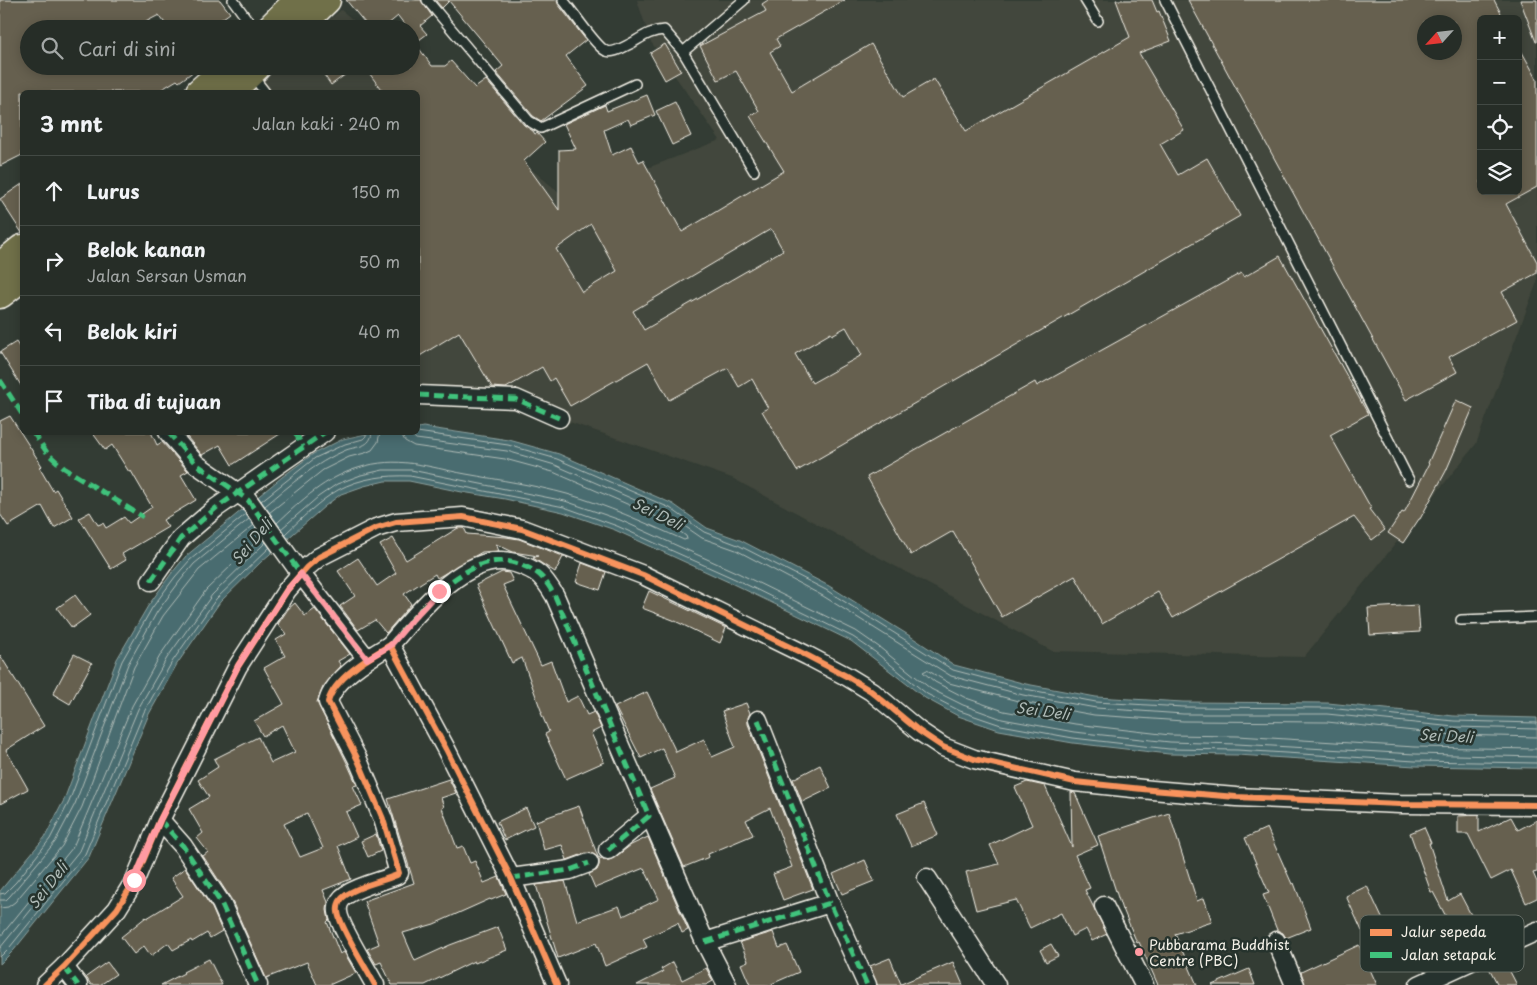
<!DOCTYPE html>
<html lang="id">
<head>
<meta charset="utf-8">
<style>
	:root { --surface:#262d27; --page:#2e352f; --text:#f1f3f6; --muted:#a4a8a7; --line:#424944 }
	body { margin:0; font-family:"Playpen Sans",sans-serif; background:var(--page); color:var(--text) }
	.controls { position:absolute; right:15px; top:15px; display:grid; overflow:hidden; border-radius:8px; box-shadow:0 2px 12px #0003 }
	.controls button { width:45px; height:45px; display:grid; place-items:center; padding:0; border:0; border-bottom:1px solid var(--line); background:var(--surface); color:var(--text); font:25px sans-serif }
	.compass { position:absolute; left:1417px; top:15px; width:45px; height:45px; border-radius:50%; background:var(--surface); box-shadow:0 2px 12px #0003; rotate:243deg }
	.stop { position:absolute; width:15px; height:15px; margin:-11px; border:4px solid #ff9aa2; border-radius:50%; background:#fff }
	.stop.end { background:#ff9aa2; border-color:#fff; box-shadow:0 1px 5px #0008 }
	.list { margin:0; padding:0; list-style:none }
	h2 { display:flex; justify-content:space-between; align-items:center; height:65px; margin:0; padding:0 20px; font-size:21px }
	h2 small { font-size:16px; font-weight:400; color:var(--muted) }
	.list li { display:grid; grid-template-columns:32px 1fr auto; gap:15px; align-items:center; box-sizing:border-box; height:70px; padding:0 20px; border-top:1px solid var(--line) }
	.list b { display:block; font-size:19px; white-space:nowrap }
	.list p { margin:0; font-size:16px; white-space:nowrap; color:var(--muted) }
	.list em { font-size:16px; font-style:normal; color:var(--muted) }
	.icon { flex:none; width:28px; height:28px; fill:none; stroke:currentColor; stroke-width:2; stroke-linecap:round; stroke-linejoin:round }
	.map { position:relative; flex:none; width:1537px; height:985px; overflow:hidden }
	.search { position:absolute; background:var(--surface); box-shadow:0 2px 12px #0003; left:20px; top:20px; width:400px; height:55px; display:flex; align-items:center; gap:12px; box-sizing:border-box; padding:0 18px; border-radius:28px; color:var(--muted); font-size:19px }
	.panel { position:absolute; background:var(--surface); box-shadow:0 2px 12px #0003; left:20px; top:90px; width:400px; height:345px; border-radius:8px }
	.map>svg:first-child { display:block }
	.built { fill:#42473c; fill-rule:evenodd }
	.water { fill:#496c6f; stroke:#8da19f }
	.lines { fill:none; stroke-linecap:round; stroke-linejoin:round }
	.shore { stroke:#b0bcb8; stroke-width:1 }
	.building { fill:#66604f; stroke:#f4f1e8; fill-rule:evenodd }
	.lane-casing { stroke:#f4f1e8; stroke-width:12 }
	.street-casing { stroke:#f4f1e8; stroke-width:21 }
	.highway-casing { stroke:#f4f1e8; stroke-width:31 }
	.lane { stroke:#26332d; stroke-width:9 }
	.street { stroke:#26332d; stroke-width:18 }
	.highway { stroke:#70704a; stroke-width:28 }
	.quiet { stroke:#40c37c; stroke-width:5; stroke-dasharray:10 5; stroke-linecap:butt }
	.cycleway-casing { stroke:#26332d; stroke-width:9 }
	.cycleway { stroke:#f8935d; stroke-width:6 }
	.route { stroke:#ff9aa2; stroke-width:6 }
	.poi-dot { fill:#ff9aa2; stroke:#26332d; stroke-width:2 }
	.labels { text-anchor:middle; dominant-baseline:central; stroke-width:5; stroke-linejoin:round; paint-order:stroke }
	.poi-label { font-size:14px; fill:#f4f1e8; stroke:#26332d; text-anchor:start }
	.water-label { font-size:15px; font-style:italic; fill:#b0bcb8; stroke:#26332d }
	.key { fill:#26332d; stroke:#646c65; stroke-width:1 }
	.key-label { font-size:14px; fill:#f4f1e8 }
</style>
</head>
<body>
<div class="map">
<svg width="1537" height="985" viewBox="0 0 1537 985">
	<rect width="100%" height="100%" fill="#333c34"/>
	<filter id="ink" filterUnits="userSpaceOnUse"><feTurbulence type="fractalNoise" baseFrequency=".02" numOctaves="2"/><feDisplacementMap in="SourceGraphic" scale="10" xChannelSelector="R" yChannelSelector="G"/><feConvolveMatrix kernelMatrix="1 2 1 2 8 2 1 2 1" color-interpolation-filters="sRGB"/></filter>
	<g filter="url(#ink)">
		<g class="built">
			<path d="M637,0H1537V282L1476,444L1304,657L1052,651L732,478L474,389L418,390V92H244L273,66H408L567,199L720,140L651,42ZM1481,19H1518V191H1481ZM1424,22H1454V52H1424Z"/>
			<path d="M341,10L364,29H318Z"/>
		</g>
		<path class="water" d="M423,427L509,440L559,454L673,504L707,528L740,540L829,586L910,636L954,665L1026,684L1096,697L1183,702L1328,703L1454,716L1537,718V768L1415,766L1237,755L1169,754L1073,743L999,730L958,716L925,698L851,641L733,584L615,530L563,512L505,499L462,492L409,481H385L364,486L341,494L325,506L262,561L220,602L177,664L149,714L89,857L14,950L0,964V891L45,837L64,800L117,659L148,606L171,574L186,556L282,477L313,454L343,439L371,433L418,432V428Z"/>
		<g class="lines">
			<g class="shore">
				<path d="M408,432L416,439L507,451L555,465L667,514L702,538L736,550L823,596L951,676L1023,695L1096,708L1183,714H1327L1454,727L1537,729"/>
				<path d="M417,432L508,445L557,459L670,508L704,532L738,545L826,590L953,670L1025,689L1096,702L1183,707L1328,708L1454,721L1537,723"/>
				<path d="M261,501L315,458L345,444L363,439L366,436V432"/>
				<path d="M265,506C290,485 315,463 346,450C357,446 371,448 372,432"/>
				<path d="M269,513L323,470L349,457L365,453L372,450L378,442L380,432"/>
				<path d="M277,523C302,500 325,478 358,468C398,455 427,467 466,474C500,480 534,485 567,494C607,505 645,523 684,540L687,539L686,536L664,520L553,472L505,459L414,446L405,441L400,432"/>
				<path d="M281,529L318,497L337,484L361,475L383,470H411L565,501L620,520L738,573L856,631L879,647L931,689L963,705L1002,719L1074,732L1170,742L1237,744L1415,754L1537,757"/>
				<path d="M285,534C301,519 319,501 338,490C360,478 386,475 410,476L564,507L617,526L735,579L853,637L875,652L927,694L960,711L1001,725L1073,738L1169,749L1237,750L1415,761L1537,763"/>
				<path d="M1537,737L1453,735L1327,722L1183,721L1094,715L1022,702L949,683L927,670L923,672L935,682L966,698L1004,711L1075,724L1170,735L1238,736L1415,747L1537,749"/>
				<path d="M0,894L5,893L16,882L50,839L69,802L122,661L152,608L175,577L190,560L246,514"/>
				<path d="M0,900H6L10,896L55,842L75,804L128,664L157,612L180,581L194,564L249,519"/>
				<path d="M0,908L8,907L15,902L62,846L82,807L134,667L163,616L199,570L254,525"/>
				<path d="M0,937L73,847L132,706L161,654L206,590L262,536"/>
				<path d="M0,948L79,851L138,709L167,658L212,595L266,542"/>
				<path d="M0,957L10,947L85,854L144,712L172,662L216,599L270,547"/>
			</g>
		</g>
		<g class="building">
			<path d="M0,0H220L230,13L216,23H209L207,29H169L159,15L132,29H29V66H201L179,82L177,80L157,92H22V155L0,166Z"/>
			<path d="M346,0H421L432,16L420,26L427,34L415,43L432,66H445L451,61L475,88L486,80L524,125L533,131L535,134L537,133L545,142L524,161L559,210V150L576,149L564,124L605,105L607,111L647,95L655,115L631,125L628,119L604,130L612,155L631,146L639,162L643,160L682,232L784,171L750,116L759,111L736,71L718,80L700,46L766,11L762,4L768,0H845L776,39L780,46L770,52L792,91L871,44L903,97L934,79L966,131L1130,37L1116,0H1152L1157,12L1159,11L1171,41L1139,53L1184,130L1160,144L1178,175L1207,158L1240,216L797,471L762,411L768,408L752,379L739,387L728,368L669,400L648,362L570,406L554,378L550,381L542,367L506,388L492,387L459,332L418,357V92H383L364,66H411V29H408L398,16L382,29H370ZM591,224L617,271L582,292L556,249ZM771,229L783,250L644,330L633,311ZM846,327L862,355L812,383L795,354L831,333L832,335Z"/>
			<path d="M435,0H557L558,4L586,40L566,56L588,86L541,121L533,116L496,72L503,66L449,1L442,8Z"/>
			<path d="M1188,0H1494L1504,19H1481V191H1518V45L1537,79V187L1506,204L1537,262V273L1502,292L1517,320L1449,357L1457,372L1406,400ZM1424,22H1454V52H1424Z"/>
			<path d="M1520,0H1537V42H1536Z"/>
			<path d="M665,44L681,71L665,80L650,53Z"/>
			<path d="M318,66H357L331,85Z"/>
			<path d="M675,102L691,136L672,145L656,111Z"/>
			<path d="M22,184V233L0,199Z"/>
			<path d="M1280,256L1368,414L1330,435L1371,508L1369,509L1385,530L1372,540L1354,517L1173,618L1158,592L1102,624L1075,576L1002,617L953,531L911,555L867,477L1035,382L1037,386L1241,273L1244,277Z"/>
			<path d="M16,342L22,351V387L0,352Z"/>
			<path d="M1456,400L1473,408L1446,471L1420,519H1419L1403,543L1388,533L1402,512L1404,513L1429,464L1428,463Z"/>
			<path d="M10,416L42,466L39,467L53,491L56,489L73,517L54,528L42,506L8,526L0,514V421Z"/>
			<path d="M92,432H151L157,445L162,442L188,471L181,475L196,500L163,520L168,527L122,554L126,560L111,569L79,518L90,512L98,525L103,523L106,528L124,517L129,523L152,507L131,471L129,472L112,445L105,450Z"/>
			<path d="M183,432H283L232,465L220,445L202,455Z"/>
			<path d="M458,528H464L467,534L506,537L519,539L568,558L563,557L555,572L533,558L538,556L513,552L496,544L499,551L482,552L437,578L435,574L404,594L411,604L386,633L375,620L358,630L340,606L355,596L338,571L358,558L377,586L396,573L380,545L393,538L406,560Z"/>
			<path d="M582,563L606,572L600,590L576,582Z"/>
			<path d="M502,572L509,573L513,581L503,585L541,665L551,661L566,702L578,696L587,715L594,712L601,728L591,733L604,762L566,779L545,734L549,732L541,713H542L522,658L512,663L476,585Z"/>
			<path d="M649,591L726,628L720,643L673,620L642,608Z"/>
			<path d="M75,595L90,615L72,628L57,608Z"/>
			<path d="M295,603L305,616L315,609L350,654L338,661L341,666L323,687L317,702L348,765L357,785L353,786L362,805L346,812L357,837L338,846L351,879L323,890L328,902L327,910L329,920L327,922L340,954L344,952L356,973L329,985H317L307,962L266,978L231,899L203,856L208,852L197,838L203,833L189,809L209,797L198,780L218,767L214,759L258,737L271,763L295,752L282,725L263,736L254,721L284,704L264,668L285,656L276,640L286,634L278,624L288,609ZM307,813L323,848L300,857L284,824Z"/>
			<path d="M1418,605L1420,632L1370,635L1368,608Z"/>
			<path d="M74,654L92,663L70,704L53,694Z"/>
			<path d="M0,655L44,726L6,750L28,789L0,804Z"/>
			<path d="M647,692L676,752L704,739L712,757L735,747L722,711L746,703L750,713L748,718V724L813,889L783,900L773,874L792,867L770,808L746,820L753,835L708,854L709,857L684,867L650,789L675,778L662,748L641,758L615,707Z"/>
			<path d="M820,765L831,788L802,802L793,779Z"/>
			<path d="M449,779L456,793L441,798L444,807L442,808L457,848L463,846L470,863L475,861L484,883L499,877L506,894L491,900L490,899L434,924L403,933L415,961L450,945L498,927L507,950L475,963L474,961L425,985H392L381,962L376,964L367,949L379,944L364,901L414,883L388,799Z"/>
			<path d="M1027,782L1045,786L1072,847L1071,792L1075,793L1098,845L1075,855L1090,888L1085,890L1107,934L1092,941L1086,929L1072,936L1061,913L1030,928L1016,900L976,910L966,872L999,864L990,845L1032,825L1015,787Z"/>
			<path d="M924,803L938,835L911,846L897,814Z"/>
			<path d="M579,806L598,857L604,860H609L614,858L631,845L648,837L688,930L682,933L678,923L643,939L647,947L605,966L596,943L558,958L536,885L565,881L577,921L619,906L623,916L659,899L644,868L595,888L589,874L597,870L599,865V860L595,855L586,853L567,860L562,845L544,850L536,821Z"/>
			<path d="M526,808L534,826L505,840L497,822Z"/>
			<path d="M1169,813L1197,901L1204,898L1212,922L1175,934L1197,985H1158L1139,942L1137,943L1123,909L1122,910L1098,836Z"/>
			<path d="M1479,815V832L1511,817L1518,830L1537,820V872L1533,873L1537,882V898L1526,903L1511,870L1491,880L1468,834H1458V816Z"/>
			<path d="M1424,827L1431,843H1429L1448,901L1460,894L1480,932L1460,943L1433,892H1431L1410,833Z"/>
			<path d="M1267,828L1292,884L1294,883L1311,928L1286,938L1283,933L1277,930L1263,895L1269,893L1245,838Z"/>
			<path d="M376,834L381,851L368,857L361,841Z"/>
			<path d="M865,860L874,881L842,894L833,874Z"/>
			<path d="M185,868L212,908L222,931L210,938L207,933L192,942L191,940L173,950L168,943L151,956L144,946L134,954L121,937L146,917L147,918L183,896L171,878Z"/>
			<path d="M1367,886L1383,920L1362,931L1346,896Z"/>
			<path d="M773,932L779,948L787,945L799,972L769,985H750L741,964L748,961L740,942Z"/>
			<path d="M1051,944L1058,956L1046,962L1040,950Z"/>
			<path d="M1359,945L1377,985H1305L1301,972Z"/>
			<path d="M890,958L901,984L953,962L963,985H877L870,966Z"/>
			<path d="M209,959L222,985H161L184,973L183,972Z"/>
			<path d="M1504,960L1517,985H1498L1489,968Z"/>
			<path d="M107,962L116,974L100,985H91L86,977Z"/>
			<path d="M673,962L682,980L706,968L713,981L706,985H637L663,972L661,969Z"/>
			<path d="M1249,969L1255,985H1212Z"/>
		</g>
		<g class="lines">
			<defs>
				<g id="lane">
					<path d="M233,0L254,29"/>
					<path d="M427,0L529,121L541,128L635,84"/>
					<path d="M563,0C572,10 596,47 606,51C614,54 625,46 632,43C644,36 650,31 664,30L683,52L754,171"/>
					<path d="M1085,0L1098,21"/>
					<path d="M1165,0L1409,480"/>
					<path d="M213,28L214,29"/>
					<path d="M683,52L744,0"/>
					<path d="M251,74L265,92"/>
					<path d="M1461,620L1537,617"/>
				</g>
				<g id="street">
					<path d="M418,395L516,399L559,418"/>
					<path d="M168,432L196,464L248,500L301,574L367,659"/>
					<path d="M151,581L181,538L216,508L325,432"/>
					<path d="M390,645C417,613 467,549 515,563C538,570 543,576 555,596L705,942L727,985"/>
					<path d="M758,720L830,903"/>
					<path d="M160,820L183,846L221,903L258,985"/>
					<path d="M608,850L649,816"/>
					<path d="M511,878L570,870L589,863"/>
					<path d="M927,878L996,985"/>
					<path d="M1104,906L1144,985"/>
					<path d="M1276,941L1295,985"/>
					<path d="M705,942L830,903L867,985"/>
					<path d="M64,967L78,985"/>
					<path d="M45,985L64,967L117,909L135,880L160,820L238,666L287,590L307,567L319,557L376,528L396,522L463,517L522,529L643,575L808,656L848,677L871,691L919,731L943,747L974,759L1075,782L1152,790L1236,797L1400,804L1537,805"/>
					<path d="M375,985C367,969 339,926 338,912C337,905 340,899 346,895C361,885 380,882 397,875L399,873L383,819L358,760L328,702C334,678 370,657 390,645L446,749L511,878L557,985"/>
					<path d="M1419,985L1537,931"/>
				</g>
				<g id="highway">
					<path d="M270,29L299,0"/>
					<path d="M296,29L326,0"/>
					<path d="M200,92L229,66"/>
					<path d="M230,92L257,66"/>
					<path d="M0,267L22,249"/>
					<path d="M0,294L22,277"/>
				</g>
			</defs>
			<use href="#lane" class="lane-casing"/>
			<use href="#street" class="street-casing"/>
			<use href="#highway" class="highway-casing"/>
			<use href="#lane" class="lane"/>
			<use href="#street" class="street"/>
			<use href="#highway" class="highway"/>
			<g class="quiet">
				<path d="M0,380L22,414"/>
				<path d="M418,395L516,399L559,418"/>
				<path d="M33,432L48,454L64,468L143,517"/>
				<path d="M168,432L196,464L248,500L301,574L367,659"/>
				<path d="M295,432L303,447"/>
				<path d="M151,581L181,538L216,508L325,432"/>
				<path d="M390,645C417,613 467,549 515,563C538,570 543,576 555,596L649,816L608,850"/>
				<path d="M758,720L830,903"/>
				<path d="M160,820L183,846L221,903L258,985"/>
				<path d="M511,878L570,870L589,863"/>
				<path d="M705,942L830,903L867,985"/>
				<path d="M64,967L78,985"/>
			</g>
			<defs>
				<g id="cycleway">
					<path d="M45,985L64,967L117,909L135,880L160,820L238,666L287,590L307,567L319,557L376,528L396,522L463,517L522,529L643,575L808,656L848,677L871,691L919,731L943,747L974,759L1075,782L1152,790L1236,797L1400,804L1537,805"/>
					<path d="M375,985C367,969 339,926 338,912C337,905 340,899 346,895C361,885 380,882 397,875L399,873L383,819L358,760L328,702C334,678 370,657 390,645L446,749L511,878L557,985"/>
				</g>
			</defs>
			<use href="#cycleway" class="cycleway-casing"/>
			<use href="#cycleway" class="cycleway"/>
		</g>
	</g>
	<g class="lines" filter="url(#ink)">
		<path class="route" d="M134,880L160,820L238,666L287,590L301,574L367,659L390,646L412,620L439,591"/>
	</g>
	<circle class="poi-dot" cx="1139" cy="952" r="5"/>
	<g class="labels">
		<g class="poi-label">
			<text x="1149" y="944">Pubbarama Buddhist<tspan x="1149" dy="16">Centre (PBC)</tspan></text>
		</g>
		<g class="water-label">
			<text transform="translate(658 513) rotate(26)">Sei Deli</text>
			<text transform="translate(251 541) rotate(-50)">Sei Deli</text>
			<text transform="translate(1043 710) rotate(8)">Sei Deli</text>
			<text transform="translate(1446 735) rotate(3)">Sei Deli</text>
			<text transform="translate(47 885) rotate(-52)">Sei Deli</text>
		</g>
	</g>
	<rect x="1360" y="915" width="164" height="57" rx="8" class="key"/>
	<rect x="1370" y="929" width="22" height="7" fill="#f8935d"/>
	<rect x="1370" y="952" width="22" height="6" fill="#40c37c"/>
	<g class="key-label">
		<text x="1401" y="937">Jalur sepeda</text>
		<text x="1401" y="960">Jalan setapak</text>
	</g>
</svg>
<div class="controls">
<button>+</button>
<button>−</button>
<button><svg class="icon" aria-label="locate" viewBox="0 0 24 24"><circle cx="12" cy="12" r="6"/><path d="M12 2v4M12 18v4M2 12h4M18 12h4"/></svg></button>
<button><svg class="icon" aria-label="layers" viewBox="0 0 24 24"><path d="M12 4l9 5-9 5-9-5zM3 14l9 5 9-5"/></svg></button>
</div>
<svg class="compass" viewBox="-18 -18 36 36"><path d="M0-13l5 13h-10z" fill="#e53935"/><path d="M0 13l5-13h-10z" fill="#a4a8a7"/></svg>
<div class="stop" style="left:134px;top:880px"></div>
<div class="stop end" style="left:439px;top:591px"></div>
<div class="search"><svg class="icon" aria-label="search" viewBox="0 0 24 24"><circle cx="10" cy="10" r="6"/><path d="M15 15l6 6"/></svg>Cari di sini</div>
<section class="panel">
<h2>3 mnt<small>Jalan kaki · 240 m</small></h2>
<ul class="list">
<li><svg class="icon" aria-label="ahead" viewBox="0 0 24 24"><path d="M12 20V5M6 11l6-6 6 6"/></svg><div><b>Lurus</b></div><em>150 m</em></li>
<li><svg class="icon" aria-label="right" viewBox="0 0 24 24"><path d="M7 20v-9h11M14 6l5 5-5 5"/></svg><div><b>Belok kanan</b><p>Jalan Sersan Usman</p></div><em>50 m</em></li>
<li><svg class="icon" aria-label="left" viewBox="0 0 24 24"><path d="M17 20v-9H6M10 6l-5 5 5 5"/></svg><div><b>Belok kiri</b></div><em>40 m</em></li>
<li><svg class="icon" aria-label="arrive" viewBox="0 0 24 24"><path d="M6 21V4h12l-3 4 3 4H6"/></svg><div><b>Tiba di tujuan</b></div></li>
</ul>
</section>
</div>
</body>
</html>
